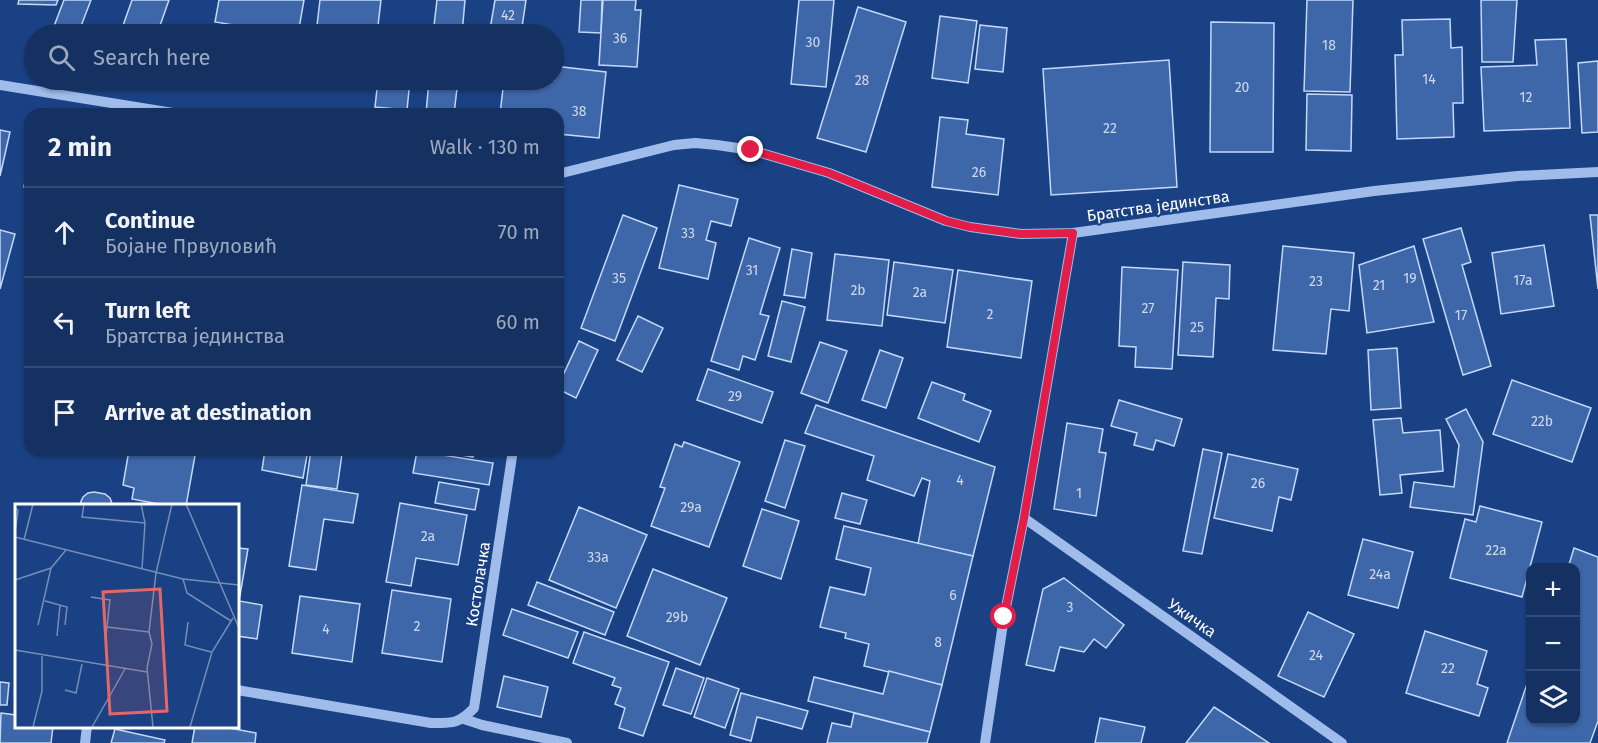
<!DOCTYPE html>
<html lang="en">
<head>
<meta charset="utf-8">
<style>
	:root { --surface:#143162; --page:#1d3968; --text:#f1f3f6; --muted:#9da9be; --line:#334c77 }
	body { margin:0; font-family:"Fira Sans",sans-serif; background:var(--page); color:var(--text) }
	.controls { position:absolute; right:18px; bottom:18px; display:grid; overflow:hidden; border-radius:12px; box-shadow:0 2px 4px #0004 }
	.controls button { width:54px; height:54px; display:grid; place-items:center; padding:0; border:0; border-bottom:2px solid var(--line); background:var(--surface); color:var(--text); font:30px sans-serif }
	.stop { position:absolute; width:18px; height:18px; margin:-14px; border:4px solid #e11d48; border-radius:50%; background:#fff }
	.stop.end { background:#e11d48; border-color:#fff; box-shadow:0 2px 6px #0008 }
	.list { margin:0; padding:0; list-style:none }
	h2 { display:flex; justify-content:space-between; align-items:center; height:78px; margin:0; padding:0 24px; font-size:26px }
	h2 small { font-size:20px; font-weight:400; color:var(--muted) }
	.list li { display:grid; grid-template-columns:39px 1fr auto; gap:18px; align-items:center; box-sizing:border-box; height:90px; padding:0 24px; border-top:2px solid var(--line) }
	.list b { display:block; font-size:22px; white-space:nowrap }
	.list p { margin:0; font-size:20px; white-space:nowrap; color:var(--muted) }
	.list em { font-size:20px; font-style:normal; color:var(--muted) }
	.icon { flex:none; width:33px; height:33px; fill:none; stroke:currentColor; stroke-width:2; stroke-linecap:round; stroke-linejoin:round }
	.map { position:relative; flex:none; width:1598px; height:743px; overflow:hidden }
	.search { position:absolute; background:var(--surface); box-shadow:0 2px 4px #0004; left:24px; top:24px; width:540px; height:66px; display:flex; align-items:center; gap:15px; box-sizing:border-box; padding:0 21px; border-radius:33px; color:var(--muted); font-size:22px }
	.panel { position:absolute; background:var(--surface); box-shadow:0 2px 4px #0004; left:24px; top:108px; width:540px; height:348px; border-radius:18px }
	.map>svg:first-child { display:block }
	.building { fill:#3e67aa; stroke:#c4d8f8; stroke-width:1.5 }
	.lines { fill:none; stroke-linecap:round; stroke-linejoin:round }
	.minor { stroke:#9fbceb; stroke-width:10 }
	.route { stroke:#e11d48; stroke-width:8 }
	.labels { text-anchor:middle; dominant-baseline:central; stroke-width:4.5; stroke-linejoin:round; paint-order:stroke }
	.number-label { font-size:14px; fill:#cfd9ea }
	.street-label { font-size:16px; fill:#fff; stroke:#1a4183 }
	.inset-road { fill:none; stroke:#768db5; stroke-width:1.5 }
	.view { fill:#e26868; fill-opacity:0.15; stroke:#e26868; stroke-width:3 }
	.inset-edge { fill:none; stroke:#fff; stroke-width:3 }
</style>
</head>
<body>
<div class="map">
<svg width="1598" height="743" viewBox="0 0 1598 743">
	<rect width="100%" height="100%" fill="#1a4183"/>
	<g class="building">
		<path d="M19,0H58L56,5L18,4Z"/>
		<path d="M64,0H91L78,34H51Z"/>
		<path d="M132,0H169L157,34H120Z"/>
		<path d="M219,0H304L298,34H287L215,22Z"/>
		<path d="M320,0H381L377,34H316Z"/>
		<path d="M437,0H465L462,34H433Z"/>
		<path d="M495,0H526L521,34L490,29Z"/>
		<path d="M581,0H602L601,33L579,32Z"/>
		<path d="M603,0H636L635,10H641L637,67L599,65Z"/>
		<path d="M799,0H834L826,87L791,84Z"/>
		<path d="M1307,0H1353L1350,92L1304,91Z"/>
		<path d="M1481,0H1517L1513,62H1482Z"/>
		<path d="M858,7L906,22L866,152L817,138Z"/>
		<path d="M940,16L977,21L968,83L932,78Z"/>
		<path d="M1450,19L1451,48L1462,47L1463,103H1453L1454,137L1397,139L1395,55H1403L1402,20Z"/>
		<path d="M1211,22L1274,23L1273,152H1210Z"/>
		<path d="M980,25L1007,28L1003,72L975,69Z"/>
		<path d="M167,31L195,34H166Z"/>
		<path d="M1566,39L1570,128L1484,131L1481,67L1537,65L1535,40Z"/>
		<path d="M1169,60L1177,187L1051,195L1043,69Z"/>
		<path d="M1598,61V132L1582,133L1578,63Z"/>
		<path d="M554,66L606,72L599,138L558,134V114H500L504,80H554Z"/>
		<path d="M188,80H228L227,85Z"/>
		<path d="M378,80H410L407,110L375,107Z"/>
		<path d="M429,80H458L454,114H426Z"/>
		<path d="M1307,94L1352,95L1351,151L1306,150Z"/>
		<path d="M940,117L968,120L966,134L1004,139L998,195L932,187Z"/>
		<path d="M0,130L10,132L0,176Z"/>
		<path d="M30,155V188L24,187Z"/>
		<path d="M679,185L738,199L731,226L711,221L706,240L716,243L708,279L659,268Z"/>
		<path d="M623,215L657,228L615,341L581,328Z"/>
		<path d="M1590,215H1598V289Z"/>
		<path d="M1461,228L1471,262L1462,265L1491,366L1463,375L1423,239Z"/>
		<path d="M0,230L15,234L0,289Z"/>
		<path d="M749,238L780,248L760,314L769,316L755,360L743,356L739,370L711,361Z"/>
		<path d="M1544,245L1554,306L1501,314L1492,253Z"/>
		<path d="M1283,246L1354,253L1349,311L1331,309L1326,354L1273,350Z"/>
		<path d="M1414,246L1434,322L1367,333L1359,265Z"/>
		<path d="M792,249L812,253L805,298L784,295Z"/>
		<path d="M835,254L889,260L882,326L827,320Z"/>
		<path d="M894,262L953,270L945,323L887,315Z"/>
		<path d="M1183,262L1230,265L1229,299L1216,298L1213,357L1178,355Z"/>
		<path d="M1122,267L1178,270L1172,369L1135,367L1136,347L1119,346Z"/>
		<path d="M958,270L1032,281L1021,358L947,347Z"/>
		<path d="M782,301L805,307L791,362L768,356Z"/>
		<path d="M638,316L663,328L642,372L617,360Z"/>
		<path d="M579,341L598,350L576,398L558,389V386Z"/>
		<path d="M820,342L847,351L828,403L801,393Z"/>
		<path d="M1397,348L1401,408L1371,410L1368,350Z"/>
		<path d="M880,350L903,358L886,408L862,400Z"/>
		<path d="M708,369L773,392L762,423L697,400Z"/>
		<path d="M1512,380L1591,408L1572,462L1493,434Z"/>
		<path d="M932,382L965,394L963,400L991,411L979,442L918,418Z"/>
		<path d="M1119,400L1182,419L1174,446L1156,440L1153,450L1134,445L1137,433L1111,426Z"/>
		<path d="M816,405L995,467L973,556L918,544L930,481L922,478L914,496L867,480L874,456L805,433Z"/>
		<path d="M1466,409L1483,442L1473,515L1410,507L1414,482L1454,487L1459,445L1446,419Z"/>
		<path d="M1401,418L1403,433L1440,430L1443,471L1400,475L1402,493L1380,495L1373,420Z"/>
		<path d="M1067,423L1103,429L1099,452L1106,453L1096,516L1054,509Z"/>
		<path d="M785,440L805,446L785,508L765,501Z"/>
		<path d="M684,442L740,462L709,547L651,526L665,488L660,487L675,444L682,447Z"/>
		<path d="M1203,449L1222,453L1202,554L1183,551Z"/>
		<path d="M129,450H196L186,506H169L132,499L134,488L123,485Z"/>
		<path d="M264,450H308L303,478L262,470L265,450Z"/>
		<path d="M311,450L342,454L337,489L306,485Z"/>
		<path d="M434,450H474L473,457Z"/>
		<path d="M417,451L493,463L489,485L413,473Z"/>
		<path d="M1228,454L1298,469L1291,500L1279,497L1272,531L1214,518Z"/>
		<path d="M439,482L479,489L475,510L435,503Z"/>
		<path d="M302,485L358,494L353,523L324,519L316,570L289,566Z"/>
		<path d="M94,492L105,494L110,498L113,506H79L83,497L88,493Z"/>
		<path d="M842,493L867,500L860,524L835,518Z"/>
		<path d="M400,503L467,515L458,565L416,558L411,586L386,582Z"/>
		<path d="M1480,506L1542,522L1522,597L1450,578L1465,519L1476,522Z"/>
		<path d="M579,507L647,535L616,608L549,580Z"/>
		<path d="M762,509L799,521L781,579L743,566Z"/>
		<path d="M844,526L973,556L942,685L864,666L869,644L845,638L846,633L820,627L830,587L865,595L871,568L836,559Z"/>
		<path d="M1363,539L1413,552L1398,608L1348,595Z"/>
		<path d="M237,548L248,549L239,601L262,605L257,639L237,636Z"/>
		<path d="M1574,548L1598,557V721L1590,743H1507L1530,675V720H1576V568H1568Z"/>
		<path d="M653,569L727,598L700,665L627,636Z"/>
		<path d="M1064,578L1124,625L1106,648L1094,639L1084,652L1060,647L1054,671L1026,665L1043,589Z"/>
		<path d="M537,582L614,612L605,635L528,605Z"/>
		<path d="M392,590L451,599L442,662L382,653Z"/>
		<path d="M300,596L360,604L352,662L292,653Z"/>
		<path d="M512,609L578,632L568,658L503,635Z"/>
		<path d="M1308,612L1354,634L1324,697L1278,676Z"/>
		<path d="M1425,631L1487,651L1477,684L1488,688L1479,716L1406,693Z"/>
		<path d="M584,632L669,662L643,736L619,728L625,708L615,704L621,688L612,685L615,678L573,663Z"/>
		<path d="M676,668L704,678L691,714L663,705Z"/>
		<path d="M889,671L942,685L930,732L808,701L814,677L883,694Z"/>
		<path d="M504,676L548,687L541,717L497,707Z"/>
		<path d="M707,678L739,689L725,728L694,717Z"/>
		<path d="M0,682L9,683L7,705H0Z"/>
		<path d="M741,693L808,711L802,729L757,717L751,741L730,735Z"/>
		<path d="M1214,707L1269,743H1186Z"/>
		<path d="M1,713L16,715V726H53L51,743H0Z"/>
		<path d="M854,713L930,732L927,743H827L832,723L851,727Z"/>
		<path d="M1100,718L1145,727L1141,743H1095Z"/>
		<path d="M195,726H219L256,733L255,743H192Z"/>
		<path d="M115,729L165,740L164,743H111Z"/>
	</g>
	<g class="lines">
		<g class="minor">
			<path d="M0,85L179,114"/>
			<path d="M558,174L674,145L695,143L717,145L751,150L829,173L946,221L970,227L1021,234L1073,233L1374,191L1517,176L1598,172"/>
			<path d="M1024,518L1342,743"/>
			<path d="M237,690L431,723C452,723 459,724 474,708L513,450"/>
			<path d="M464,719L482,725L567,743"/>
			<path d="M85,743L87,726"/>
			<path d="M985,743L1004,617L1024,518L1073,233"/>
		</g>
	</g>
	<g class="lines">
		<path class="route" d="M751,150L829,173L946,221L970,227L1021,234L1073,233L1024,518L1004,617"/>
	</g>
	<g class="labels">
		<g class="number-label">
			<text x="508" y="15">42</text>
			<text x="620" y="38">36</text>
			<text x="813" y="42">30</text>
			<text x="1329" y="45">18</text>
			<text x="1429" y="79">14</text>
			<text x="862" y="80">28</text>
			<text x="1242" y="87">20</text>
			<text x="1526" y="97">12</text>
			<text x="579" y="111">38</text>
			<text x="1110" y="128">22</text>
			<text x="979" y="172">26</text>
			<text x="688" y="233">33</text>
			<text x="752" y="270">31</text>
			<text x="619" y="278">35</text>
			<text x="1410" y="278">19</text>
			<text x="1523" y="280">17a</text>
			<text x="1316" y="281">23</text>
			<text x="1379" y="285">21</text>
			<text x="858" y="290">2b</text>
			<text x="920" y="292">2a</text>
			<text x="1148" y="308">27</text>
			<text x="990" y="314">2</text>
			<text x="1461" y="315">17</text>
			<text x="1197" y="327">25</text>
			<text x="735" y="396">29</text>
			<text x="1542" y="421">22b</text>
			<text x="960" y="480">4</text>
			<text x="1258" y="483">26</text>
			<text x="1079" y="493">1</text>
			<text x="691" y="507">29a</text>
			<text x="428" y="536">2a</text>
			<text x="1496" y="550">22a</text>
			<text x="598" y="557">33a</text>
			<text x="1380" y="574">24a</text>
			<text x="953" y="595">6</text>
			<text x="1070" y="607">3</text>
			<text x="677" y="617">29b</text>
			<text x="417" y="626">2</text>
			<text x="326" y="629">4</text>
			<text x="938" y="642">8</text>
			<text x="1316" y="655">24</text>
			<text x="1448" y="668">22</text>
		</g>
		<g class="street-label">
			<text transform="translate(1158 206) rotate(-8)">Братства јединства</text>
			<text transform="translate(478 584) rotate(-81)">Костолачка</text>
			<text transform="translate(1192 618) rotate(35)">Ужичка</text>
		</g>
	</g>
	<g transform="translate(15 504)">
		<rect width="224" height="224" fill="#1a4183"/>
		<path class="inset-road" d="M69,0L67,13L130,19M126,0L130,19L127,65M171,0L224,124M0,3L3,7L0,28M0,33L168,75L224,81M9,36L18,0M168,75L172,89L216,117M0,76L36,64L51,46M76,93L95,96L91,131M30,97L52,103L50,121M173,118L170,141L196,148M23,121L36,64M92,123L134,128M42,132L45,101M0,146L132,168M50,186L61,189L67,160M18,223L27,187V152M77,223L110,165M138,223L132,164L137,140L134,128L141,69L157,0M175,223L197,148L218,114"/>
		<path class="view" d="M145,85L152,207L95,210L88,88Z"/>
		<rect width="224" height="224" class="inset-edge"/>
	</g>
</svg>
<div class="controls">
<button>+</button>
<button>−</button>
<button><svg class="icon" aria-label="layers" viewBox="0 0 24 24"><path d="M12 4l9 5-9 5-9-5zM3 14l9 5 9-5"/></svg></button>
</div>
<div class="stop" style="left:1004px;top:617px"></div>
<div class="stop end" style="left:751px;top:150px"></div>
<div class="search"><svg class="icon" aria-label="search" viewBox="0 0 24 24"><circle cx="10" cy="10" r="6"/><path d="M15 15l6 6"/></svg>Search here</div>
<section class="panel">
<h2>2 min<small>Walk · 130 m</small></h2>
<ul class="list">
<li><svg class="icon" aria-label="ahead" viewBox="0 0 24 24"><path d="M12 20V5M6 11l6-6 6 6"/></svg><div><b>Continue</b><p>Бојане Првуловић</p></div><em>70 m</em></li>
<li><svg class="icon" aria-label="left" viewBox="0 0 24 24"><path d="M17 20v-9H6M10 6l-5 5 5 5"/></svg><div><b>Turn left</b><p>Братства јединства</p></div><em>60 m</em></li>
<li><svg class="icon" aria-label="arrive" viewBox="0 0 24 24"><path d="M6 21V4h12l-3 4 3 4H6"/></svg><div><b>Arrive at destination</b></div></li>
</ul>
</section>
</div>
</body>
</html>
